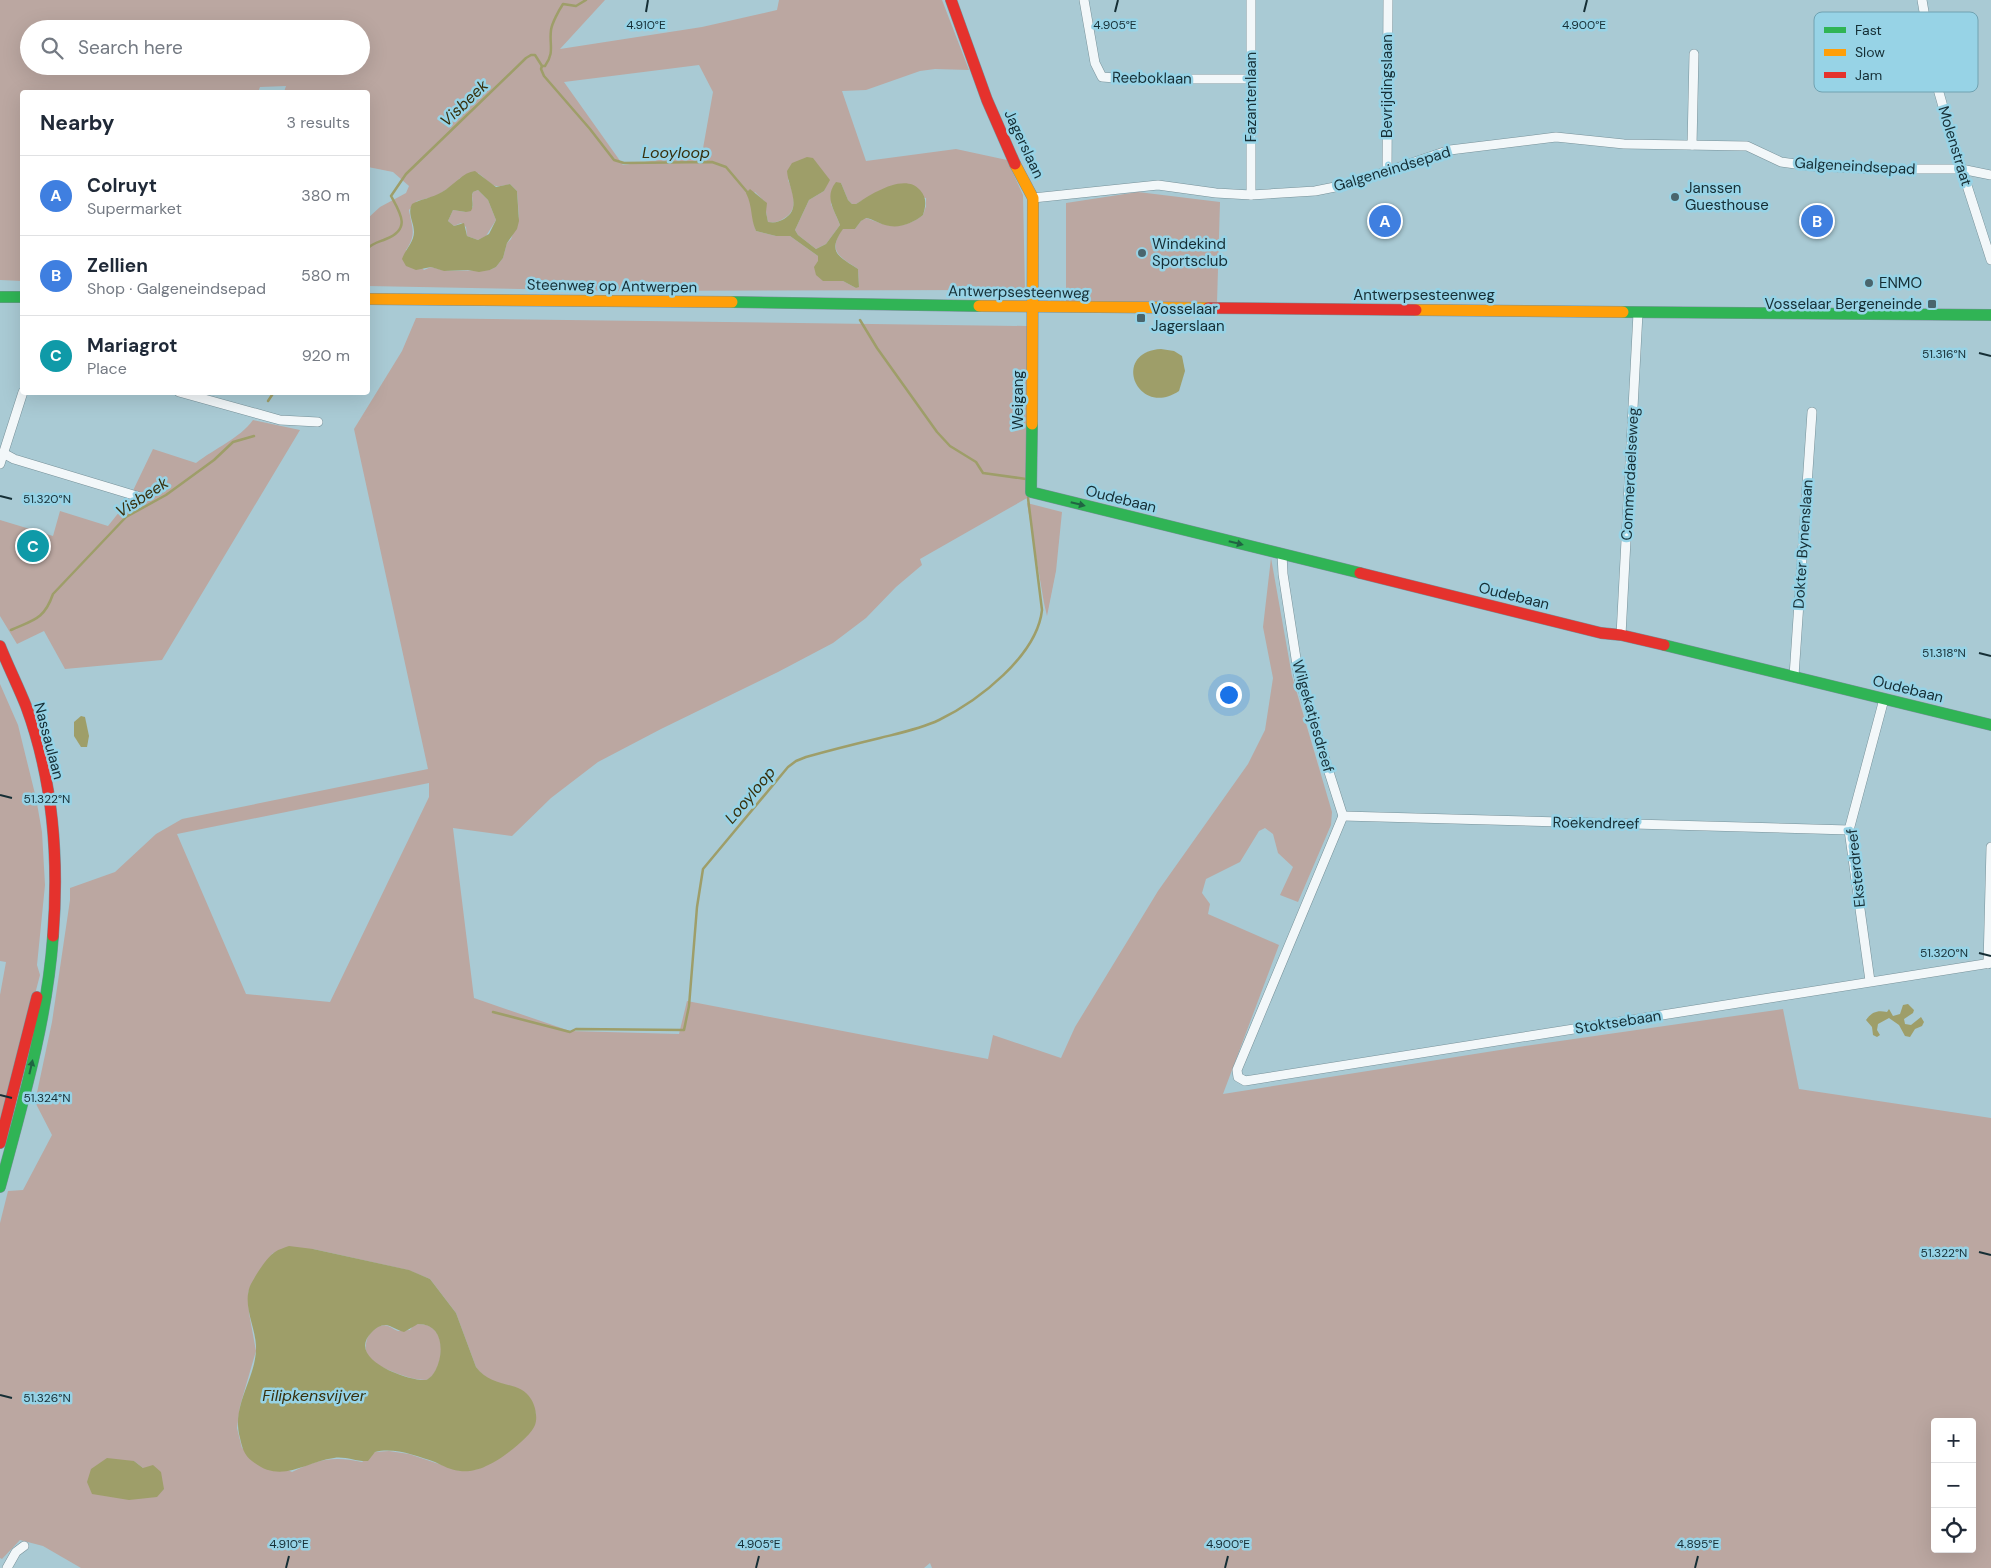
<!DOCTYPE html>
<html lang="en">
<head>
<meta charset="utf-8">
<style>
	:root { --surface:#fff; --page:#f6f6f7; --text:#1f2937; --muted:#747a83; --line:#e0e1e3; --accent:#7c3aed }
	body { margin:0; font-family:"DM Sans",sans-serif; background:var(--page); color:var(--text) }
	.controls { position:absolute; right:15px; bottom:15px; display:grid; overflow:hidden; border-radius:5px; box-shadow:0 5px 20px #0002 }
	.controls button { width:45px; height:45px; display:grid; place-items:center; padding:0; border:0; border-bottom:1px solid var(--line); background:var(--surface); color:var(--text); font:25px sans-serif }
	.you { position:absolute; left:1228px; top:694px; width:18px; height:18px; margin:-12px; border:4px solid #fff; border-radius:50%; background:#1a73e8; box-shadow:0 0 0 8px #1a73e833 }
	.badge { display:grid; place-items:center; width:32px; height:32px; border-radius:50%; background:var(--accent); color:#fff; font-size:16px; font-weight:700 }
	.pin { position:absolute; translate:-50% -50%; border:2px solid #fff; box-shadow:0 1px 5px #0006 }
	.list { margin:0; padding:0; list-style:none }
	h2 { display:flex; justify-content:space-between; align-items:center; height:65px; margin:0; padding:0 20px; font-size:21px }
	h2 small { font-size:16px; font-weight:400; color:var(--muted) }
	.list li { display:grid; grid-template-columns:32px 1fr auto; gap:15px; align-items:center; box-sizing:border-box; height:80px; padding:0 20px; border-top:1px solid var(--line) }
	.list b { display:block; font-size:19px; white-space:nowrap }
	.list p { margin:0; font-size:16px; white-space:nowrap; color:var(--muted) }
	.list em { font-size:16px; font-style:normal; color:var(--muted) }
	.icon { flex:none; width:28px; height:28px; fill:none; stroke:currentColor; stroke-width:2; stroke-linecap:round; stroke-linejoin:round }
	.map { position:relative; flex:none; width:1991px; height:1568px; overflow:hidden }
	.search { position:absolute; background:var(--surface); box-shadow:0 5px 20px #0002; left:20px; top:20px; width:350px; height:55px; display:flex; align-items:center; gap:12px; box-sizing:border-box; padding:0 18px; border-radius:28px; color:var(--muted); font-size:19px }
	.panel { position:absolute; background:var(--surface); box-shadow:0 5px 20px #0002; left:20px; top:90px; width:350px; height:305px; border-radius:5px }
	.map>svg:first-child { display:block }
	.green { fill:#bba7a1; fill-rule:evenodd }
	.water { fill:#9e9e69; fill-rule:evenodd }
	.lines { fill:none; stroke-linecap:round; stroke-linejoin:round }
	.stream { stroke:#9e9e69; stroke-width:2.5 }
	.street-casing { stroke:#779199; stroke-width:10 }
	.fast-casing { stroke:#779199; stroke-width:12 }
	.slow-casing { stroke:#779199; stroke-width:12 }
	.jam-casing { stroke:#779199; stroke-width:12 }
	.street { stroke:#f2f7f9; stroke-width:9 }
	.fast { stroke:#30b455; stroke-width:11 }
	.slow { stroke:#ff9f0a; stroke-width:11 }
	.jam { stroke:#e5322d; stroke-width:11 }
	.oneway { fill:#206442 }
	.ticks { fill:none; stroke:#152e35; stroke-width:2 }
	.poi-dot { fill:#49656d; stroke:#97d3e6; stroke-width:2 }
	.labels { text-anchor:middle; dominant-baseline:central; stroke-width:5; stroke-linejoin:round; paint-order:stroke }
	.street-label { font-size:15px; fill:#152e35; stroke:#97d3e6 }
	.poi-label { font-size:15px; fill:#152e35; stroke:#97d3e6; text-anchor:start }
	.water-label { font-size:16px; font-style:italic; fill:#37300d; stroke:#97d3e6 }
	.key { fill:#97d3e6; stroke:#70a2b1; stroke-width:1 }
	.key-label { font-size:14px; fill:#152e35 }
	.ticks-label { font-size:12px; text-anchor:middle; fill:#152e35; stroke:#97d3e6; stroke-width:5; stroke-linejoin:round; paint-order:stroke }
</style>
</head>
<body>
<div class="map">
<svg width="1991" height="1568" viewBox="0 0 1991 1568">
	<rect width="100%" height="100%" fill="#a9cad4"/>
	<g class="green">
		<path d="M0,0H605L560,49L702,27L777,10L779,0H942L969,70L935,69L920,71L866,90L842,91L866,161L956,149L1007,160L1023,195L1025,291L991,290L622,291L368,286V218L380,207L406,193L409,186L393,172L368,167V92H284L286,86L260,87L258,92H22V281L0,280ZM29,29H361V66H29ZM699,65L713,92L702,154L623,165L564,82ZM813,159L829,180L824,191L809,200L795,230L798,235L816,249L826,244L840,225L831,204L841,183L848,200L852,204H856L879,191L926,198V206L923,215C909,226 894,229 877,222C872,220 870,219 865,218L861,221L855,229L843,228C827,252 839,256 858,269L859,286L856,288L843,281H823L818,256L790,236H776L756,231C752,220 754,209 749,199L755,192L766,203V212L768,222C774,223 778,222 783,219C799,210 794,194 788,180ZM478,173C494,185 491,189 510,184L517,191L519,217L511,239L507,243L503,258L496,267L490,270L446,271L431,267L424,270L406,250C417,234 412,228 409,210L417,201L436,196L455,184L460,178Z"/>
		<path d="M478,190L488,200L496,220L486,236L478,240L467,236L466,227L461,223L454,226L448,221L453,210L466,212L473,207L472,196L473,192Z"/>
		<path d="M1138,192L1220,202L1217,303L1066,302V203Z"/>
		<path d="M416,318L1027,326V498L920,559L922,565L896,587L866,618L833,643L778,672L661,729L598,762L551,798L512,836L453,828L474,998L570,1031L679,1034L687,1001L988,1059L993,1035L1061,1058L1075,1027L1158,891L1248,764L1265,730L1273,678L1263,627L1271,558L1292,676L1332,812L1331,825L1298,902L1280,895L1293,867L1278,853L1273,834L1265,828L1259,831L1240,862L1206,879L1202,893L1210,904L1208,914L1279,945L1223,1094L1525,1046L1783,1009L1799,1089L1991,1118V1568H932L930,1563L924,1568H81L43,1546L20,1540L2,1559L0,1558V1223L8,1191L23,1190L52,1135L35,1102L52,1022L70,900V888L115,872L156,834L182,819L428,769L354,429L402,351ZM429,783V797L330,1002L246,994L177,834ZM313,1249L408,1270L430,1279L456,1313L476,1367C497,1396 523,1372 536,1414L511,1450L478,1469L460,1471L409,1454L389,1451L375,1452L362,1462C334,1456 318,1459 292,1472L242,1448L237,1428L240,1406L256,1351L249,1313L248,1293L251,1285L273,1253ZM1935,1422H1972V1549H1935ZM134,1461L143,1468L92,1494Z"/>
		<path d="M253,420L300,430L162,660L65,669L44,631L17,644L0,616V520L53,536L60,511L108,526L128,501L153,449L196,463C215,448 239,439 253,420Z"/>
		<path d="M1027,503L1062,512L1056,571L1047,616L1044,603Z"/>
		<path d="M0,684L18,725L36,798L42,832L45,885L37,965L40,975L0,1128V995L6,962L0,961Z"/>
		<path d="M418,1324C454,1324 441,1379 425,1380C411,1380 382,1369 371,1360C365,1355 365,1346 367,1339C369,1334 375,1327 380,1326C388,1323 392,1329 398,1331C401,1331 406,1330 410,1330L413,1326Z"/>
	</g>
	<g class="water">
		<path d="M807,157L813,158L830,180L824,191L809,200L795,230L798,235L816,249L826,244L840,225C834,209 824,197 836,182L841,183L848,200L852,204H856C871,194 905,172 920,190C927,198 926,205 923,215C912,224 898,229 885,225C878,223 873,219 866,218L861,221L855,229H843C827,252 838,256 858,269L859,287L856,288L843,281H823L816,275L814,267L818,261V256L790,236H776L756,231C750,217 753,207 746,193L750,189L767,203L766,212L768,222C775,223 778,222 784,219C803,208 788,187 787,171L792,163Z"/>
		<path d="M475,171L496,187L510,184L517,191L519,221L517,229L507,243L503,258L496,267L490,270L479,272L468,270L444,271L431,267L416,270L406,266L402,259C405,250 414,242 414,232C414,222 407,214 412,204C421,199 432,198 442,192C453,186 463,172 475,171ZM478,190L488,200L496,220L489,234L478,240L467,236L464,223L454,226L448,221L453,210L466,212L471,211C475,204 470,199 473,192Z"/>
		<path d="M1161,349L1174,351L1182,356L1185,371L1179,391C1137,419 1110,352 1161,349Z"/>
		<path d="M81,716L85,717L89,736L87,747H81L74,736V722Z"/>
		<path d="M1908,1004L1914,1010L1913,1013L1904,1019L1905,1024L1911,1025L1921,1017L1924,1022L1922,1026L1915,1029L1910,1037L1905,1036L1899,1025L1889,1018L1878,1024L1877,1030L1880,1035L1877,1037L1873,1035L1872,1027L1866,1020C1872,1012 1877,1010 1887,1012L1889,1009L1893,1016L1900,1014L1903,1005Z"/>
		<path d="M289,1246L313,1249L409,1270L430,1279L456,1313L476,1367C492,1389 520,1380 531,1399C535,1405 538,1417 535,1425C531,1437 499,1461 486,1466C479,1470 468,1472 460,1471C451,1470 443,1466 435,1462C417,1456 394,1447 375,1452L368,1461C357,1462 345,1456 334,1458C304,1462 281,1485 252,1461C244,1455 242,1447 240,1438C231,1406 255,1380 256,1350C257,1329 242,1307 250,1286C255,1276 266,1258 275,1252C279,1249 284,1248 289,1246ZM418,1324C454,1324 440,1380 424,1380C405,1380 345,1358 372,1332C376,1328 380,1325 386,1325C392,1326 397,1330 404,1332Z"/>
		<path d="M107,1458L134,1461L143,1468L153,1465L161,1472L164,1489L157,1497L129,1500L92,1494L87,1482L91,1469Z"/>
	</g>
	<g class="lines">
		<g class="stream">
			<path d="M542,66L541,69L544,76L590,129L614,160L624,163L712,162L726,167L748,193"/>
			<path d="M368,248C373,243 379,242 386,239C411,229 401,214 391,196L406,174L526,58L531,55H535L542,66H545C555,52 549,45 551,30C552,23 559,10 563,4L576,6L586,0"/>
			<path d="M860,320L877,348L937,432L950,446L976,462L983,473L1026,479"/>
			<path d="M268,401L274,392"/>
			<path d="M11,630C33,620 44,620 53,594L126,517L166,495L214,460L233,442L254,436"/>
			<path d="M493,1012L570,1032L576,1029L684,1030L689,1006L697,907L703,869L788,767L796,761L806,757C831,750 855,744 880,738C900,733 920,729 939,720C978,701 1037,656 1042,610L1028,498"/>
		</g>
		<defs>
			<g id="street">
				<path d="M1084,0L1095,63L1102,77L1129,79H1251"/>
				<path d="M1922,0L1936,82L1953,142L1991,260"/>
				<path d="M1692,145L1694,54"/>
				<path d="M1387,172L1388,0"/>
				<path d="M1251,195V0"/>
				<path d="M1033,198L1158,185L1216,193L1251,195L1315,191L1350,184L1450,150L1556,137L1624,144L1747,146L1781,162L1810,166L1879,169H1961L1991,175"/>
				<path d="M179,392L280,420L318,422"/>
				<path d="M3,453L14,459L140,497"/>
				<path d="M0,464L23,392"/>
				<path d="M1282,554L1283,574L1299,678L1343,816"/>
				<path d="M1621,635L1638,313"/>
				<path d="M1794,676L1812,412"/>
				<path d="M1343,816L1237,1070L1238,1077L1245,1081L1991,963"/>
				<path d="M1343,816L1849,830"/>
				<path d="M1988,964L1991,847"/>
				<path d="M1870,981L1849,830L1884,699"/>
				<path d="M7,1568L16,1552L24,1546"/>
			</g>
			<g id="fast">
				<path d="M0,297H22"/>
				<path d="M732,302L979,306"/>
				<path d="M1623,312L1991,315"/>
				<path d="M1032,424L1031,492L1360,573"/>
				<path d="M1664,645L1991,725"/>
				<path d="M0,1187C22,1105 47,1022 53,936"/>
			</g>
			<g id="slow">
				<path d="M1015,164L1033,198L1032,424"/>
				<path d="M368,299L732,302"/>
				<path d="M979,306L1208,308"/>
				<path d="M1416,310L1623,312"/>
			</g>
			<g id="jam">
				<path d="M951,0L987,100L1015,164"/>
				<path d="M1208,308L1416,310"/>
				<path d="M1360,573L1601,633L1621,635L1664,645"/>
				<path d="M0,646C8,666 18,686 26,706C53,779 59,859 53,936"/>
				<path d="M0,1143L37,997"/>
			</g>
		</defs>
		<use href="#street" class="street-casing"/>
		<use href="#fast" class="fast-casing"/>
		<use href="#slow" class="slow-casing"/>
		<use href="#jam" class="jam-casing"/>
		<use href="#street" class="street"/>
		<use href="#fast" class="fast"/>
		<use href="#slow" class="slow"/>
		<use href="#jam" class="jam"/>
	</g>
	<defs><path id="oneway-solid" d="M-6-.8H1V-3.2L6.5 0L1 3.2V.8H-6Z" transform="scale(1.25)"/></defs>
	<g class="oneway">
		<use href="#oneway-solid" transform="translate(1078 504) rotate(14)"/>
		<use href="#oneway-solid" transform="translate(1236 543) rotate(14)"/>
		<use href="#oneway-solid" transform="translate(31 1067) rotate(-77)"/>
	</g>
	<path class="ticks" d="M646,12L648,0M1115,12L1118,0M1584,12L1587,0M1979,353L1991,356M0,496L12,499M1979,653L1991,656M0,795L12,798M1979,953L1991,956M0,1095L12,1098M1979,1252L1991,1255M0,1395L12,1398M286,1568L289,1556M756,1568L759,1556M1225,1568L1228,1556M1695,1568L1698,1556"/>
	<g class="poi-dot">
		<circle cx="1675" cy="197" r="5"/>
		<circle cx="1142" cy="253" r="5"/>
		<circle cx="1869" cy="283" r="5"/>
		<rect x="1927" y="299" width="10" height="10" rx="2.5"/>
		<rect x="1136" y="313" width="10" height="10" rx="2.5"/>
	</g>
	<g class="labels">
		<g class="street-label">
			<text transform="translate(1152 78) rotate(1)">Reeboklaan</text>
			<text transform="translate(1387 86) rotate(-90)">Bevrijdingslaan</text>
			<text transform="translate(1251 97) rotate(-90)">Fazantenlaan</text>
			<text transform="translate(1024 144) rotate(65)">Jagerslaan</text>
			<text transform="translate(1955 146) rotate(73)">Molenstraat</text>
			<text transform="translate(1855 166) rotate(3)">Galgeneindsepad</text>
			<text transform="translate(1392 169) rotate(-17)">Galgeneindsepad</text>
			<text transform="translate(612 286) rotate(1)">Steenweg op Antwerpen</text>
			<text transform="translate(1019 292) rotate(1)">Antwerpsesteenweg</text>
			<text x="1424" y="295">Antwerpsesteenweg</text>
			<text transform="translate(1018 400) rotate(-90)">Weigang</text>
			<text transform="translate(1630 474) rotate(-87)">Commerdaelseweg</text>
			<text transform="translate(1121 499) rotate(14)">Oudebaan</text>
			<text transform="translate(1803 544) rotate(-86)">Dokter Bynenslaan</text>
			<text transform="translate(1514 596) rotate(14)">Oudebaan</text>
			<text transform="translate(1908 689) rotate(14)">Oudebaan</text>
			<text transform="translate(1313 716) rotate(74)">Wilgekatjesdreef</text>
			<text transform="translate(49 741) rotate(75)">Nassaulaan</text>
			<text transform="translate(1596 823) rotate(1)">Roekendreef</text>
			<text transform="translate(1856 868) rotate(-96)">Eksterdreef</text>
			<text transform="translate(1618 1022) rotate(-9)">Stoktsebaan</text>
		</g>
		<g class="poi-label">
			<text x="1685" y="188">Janssen<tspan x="1685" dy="17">Guesthouse</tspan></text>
			<text x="1152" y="244">Windekind<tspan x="1152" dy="17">Sportsclub</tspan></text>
			<text x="1879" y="283">ENMO</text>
			<text x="1922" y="304" text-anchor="end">Vosselaar Bergeneinde</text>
			<text x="1151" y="309">Vosselaar<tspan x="1151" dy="17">Jagerslaan</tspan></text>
		</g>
		<g class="water-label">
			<text transform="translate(464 103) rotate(-44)">Visbeek</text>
			<text x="676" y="152">Looyloop</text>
			<text transform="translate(142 497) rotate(-33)">Visbeek</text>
			<text transform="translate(750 795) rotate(-50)">Looyloop</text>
			<text x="314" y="1395">Filipkensvijver</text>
		</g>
	</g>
	<rect x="1814" y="12" width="164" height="80" rx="8" class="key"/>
	<rect x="1824" y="27" width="22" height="6" fill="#30b455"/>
	<rect x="1824" y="49" width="22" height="7" fill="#ff9f0a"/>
	<rect x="1824" y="72" width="22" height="6" fill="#e5322d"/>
	<g class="key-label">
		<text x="1855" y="35">Fast</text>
		<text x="1855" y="57">Slow</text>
		<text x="1855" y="80">Jam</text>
	</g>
	<g class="ticks-label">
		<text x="646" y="29">4.910°E</text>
		<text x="1115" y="29">4.905°E</text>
		<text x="1584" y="29">4.900°E</text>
		<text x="1944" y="358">51.316°N</text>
		<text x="47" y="503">51.320°N</text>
		<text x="1944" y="657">51.318°N</text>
		<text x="47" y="803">51.322°N</text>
		<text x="1944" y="957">51.320°N</text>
		<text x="47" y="1102">51.324°N</text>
		<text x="1944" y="1257">51.322°N</text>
		<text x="47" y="1402">51.326°N</text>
		<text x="289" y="1548">4.910°E</text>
		<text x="759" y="1548">4.905°E</text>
		<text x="1228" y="1548">4.900°E</text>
		<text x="1698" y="1548">4.895°E</text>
	</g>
</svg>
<div class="controls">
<button>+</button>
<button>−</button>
<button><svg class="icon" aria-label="locate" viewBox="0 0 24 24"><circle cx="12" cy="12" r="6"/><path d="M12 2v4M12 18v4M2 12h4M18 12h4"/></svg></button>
</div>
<div class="you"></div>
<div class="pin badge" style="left:1385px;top:221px;background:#3f7fe0">A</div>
<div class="pin badge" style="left:1817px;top:221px;background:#3f7fe0">B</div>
<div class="pin badge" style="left:33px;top:546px;background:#0f9aa8">C</div>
<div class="search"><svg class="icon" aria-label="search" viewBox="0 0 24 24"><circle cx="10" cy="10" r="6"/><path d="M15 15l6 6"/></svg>Search here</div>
<section class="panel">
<h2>Nearby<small>3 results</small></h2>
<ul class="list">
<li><span class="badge" style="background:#3f7fe0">A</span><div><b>Colruyt</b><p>Supermarket</p></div><em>380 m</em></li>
<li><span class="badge" style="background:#3f7fe0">B</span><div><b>Zellien</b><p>Shop · Galgeneindsepad</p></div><em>580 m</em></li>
<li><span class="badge" style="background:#0f9aa8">C</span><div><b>Mariagrot</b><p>Place</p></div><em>920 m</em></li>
</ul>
</section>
</div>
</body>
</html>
